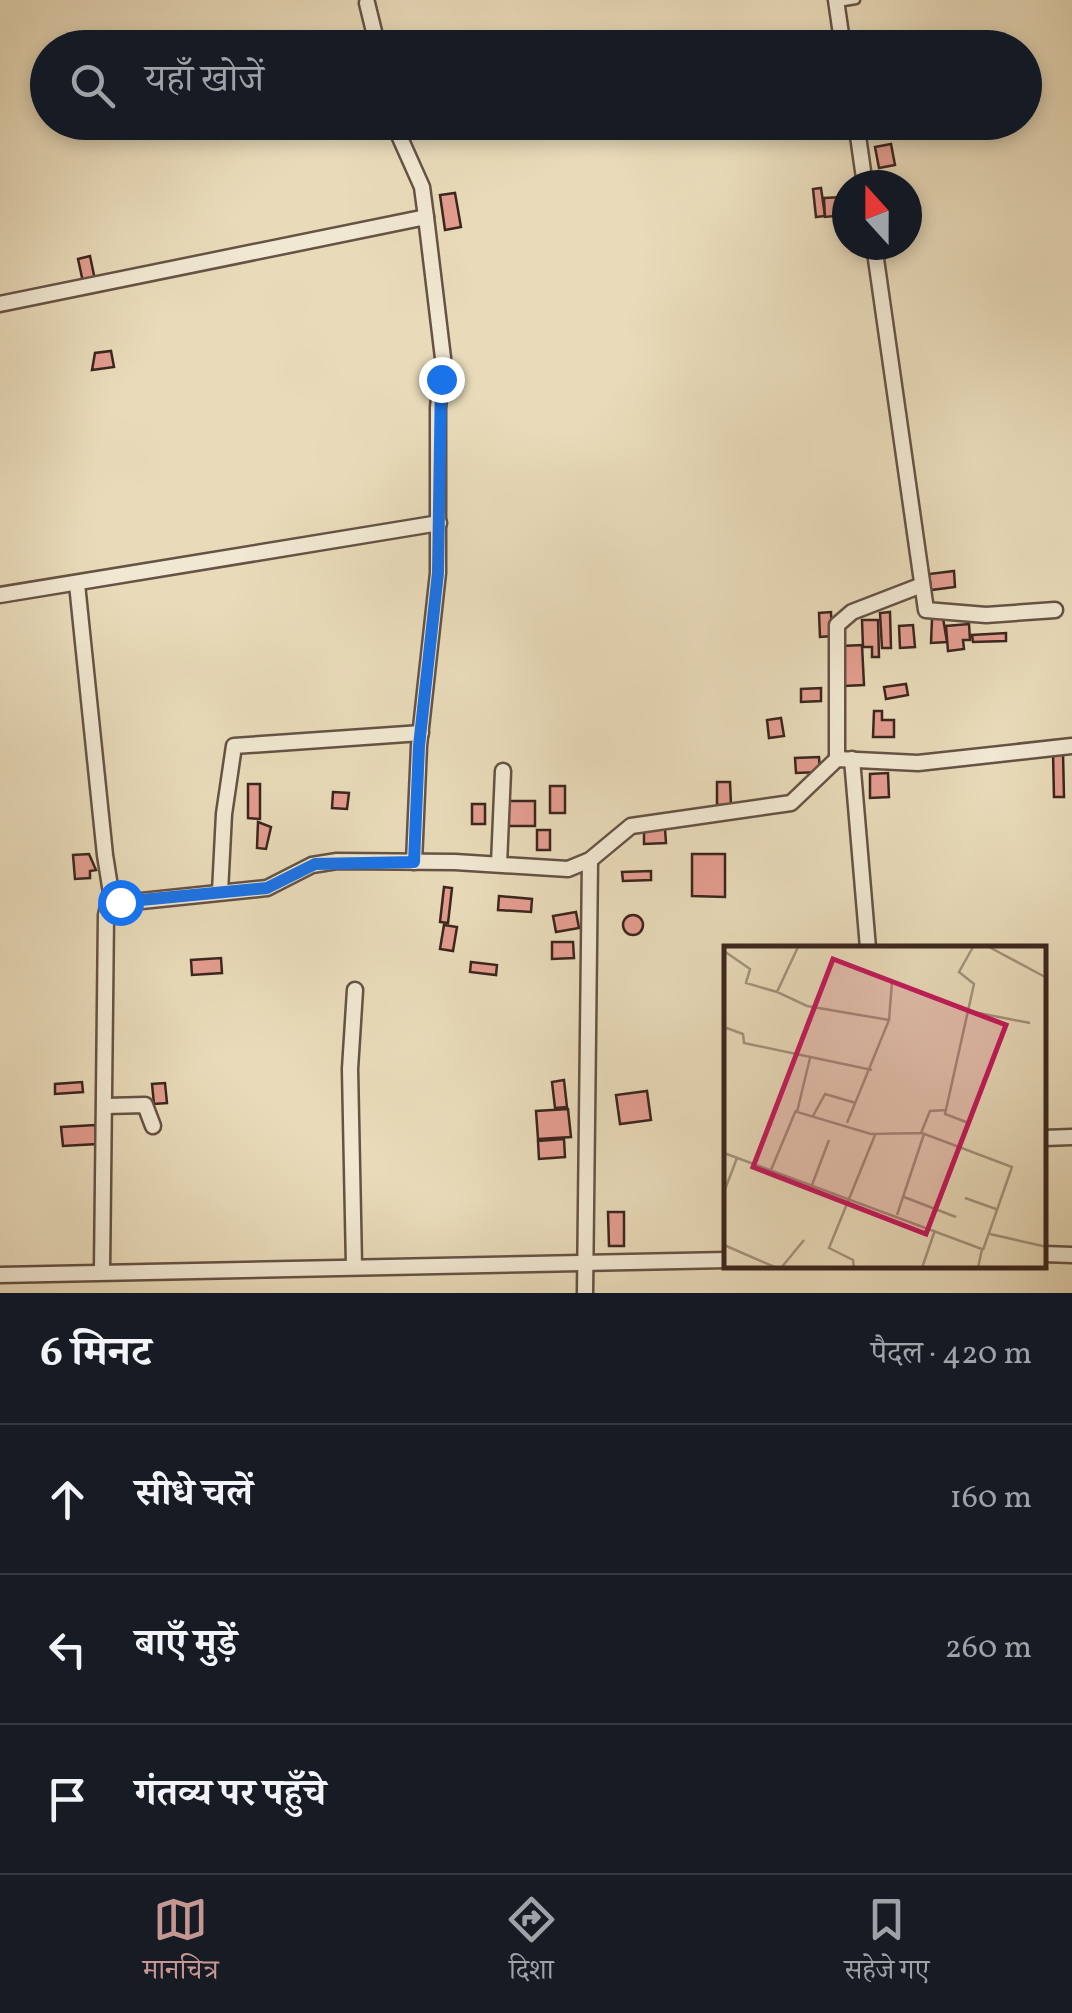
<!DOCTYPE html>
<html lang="hi">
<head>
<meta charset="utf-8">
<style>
	:root { --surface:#171b24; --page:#242831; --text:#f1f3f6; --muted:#9ea1a6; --line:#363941; --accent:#c59692 }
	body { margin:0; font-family:Vollkorn,"Noto Serif Devanagari",serif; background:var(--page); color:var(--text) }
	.compass { position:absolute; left:832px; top:170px; width:90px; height:90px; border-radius:50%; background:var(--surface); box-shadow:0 5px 15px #0003; rotate:339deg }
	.stop { position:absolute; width:30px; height:30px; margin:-22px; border:8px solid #1a73e8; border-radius:50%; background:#fff }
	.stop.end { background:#1a73e8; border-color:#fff; box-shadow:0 2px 10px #0008 }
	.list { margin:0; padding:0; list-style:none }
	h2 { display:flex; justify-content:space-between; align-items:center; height:130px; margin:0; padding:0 40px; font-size:42px }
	h2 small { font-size:32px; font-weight:400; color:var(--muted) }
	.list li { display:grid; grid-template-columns:65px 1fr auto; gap:30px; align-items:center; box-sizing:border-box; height:150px; padding:0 40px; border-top:2px solid var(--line) }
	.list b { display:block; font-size:38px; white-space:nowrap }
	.list em { font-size:32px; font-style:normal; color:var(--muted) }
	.icon { flex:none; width:55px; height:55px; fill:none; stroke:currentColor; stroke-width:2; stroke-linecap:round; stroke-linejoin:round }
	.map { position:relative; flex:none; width:1072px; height:1293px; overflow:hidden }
	.search { position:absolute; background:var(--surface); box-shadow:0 5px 15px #0003; left:30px; right:30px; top:30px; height:110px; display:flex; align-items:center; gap:25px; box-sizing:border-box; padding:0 35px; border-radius:55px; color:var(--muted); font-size:38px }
	.sheet { height:580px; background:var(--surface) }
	nav { display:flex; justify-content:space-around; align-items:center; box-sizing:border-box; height:140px; border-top:2px solid var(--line); background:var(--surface); font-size:28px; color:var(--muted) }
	nav a { display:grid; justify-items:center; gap:5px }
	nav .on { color:var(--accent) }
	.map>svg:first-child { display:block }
	.building { fill:#e49d90; stroke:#3b261e; stroke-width:2.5 }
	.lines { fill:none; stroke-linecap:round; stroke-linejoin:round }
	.service-casing { stroke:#665345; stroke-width:11 }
	.minor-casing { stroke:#665345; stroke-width:19 }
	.service { stroke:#f1e8d2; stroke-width:6 }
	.minor { stroke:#f1e8d2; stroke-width:14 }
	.route { stroke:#1a73e8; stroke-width:12 }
	.inset-road { fill:none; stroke:#a3937c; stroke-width:2.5 }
	.view { fill:#c2185b; fill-opacity:0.15; stroke:#c2185b; stroke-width:5 }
	.inset-edge { fill:none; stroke:#3b261e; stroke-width:5 }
</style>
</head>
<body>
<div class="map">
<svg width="1072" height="1293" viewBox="0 0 1072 1293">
	<rect width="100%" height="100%" fill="#e9dbba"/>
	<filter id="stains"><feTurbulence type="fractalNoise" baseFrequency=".002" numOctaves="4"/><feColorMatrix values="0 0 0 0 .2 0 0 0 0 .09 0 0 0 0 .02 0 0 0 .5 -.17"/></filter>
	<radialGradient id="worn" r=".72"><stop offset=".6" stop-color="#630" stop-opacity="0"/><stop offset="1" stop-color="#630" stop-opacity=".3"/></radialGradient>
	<g class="building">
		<path d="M891,144L895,165L879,168L875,147Z"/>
		<path d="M821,188L825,216L816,217L813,189Z"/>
		<path d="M455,193L461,227L445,230L440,195Z"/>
		<path d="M844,197L846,215L825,217L824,198Z"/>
		<path d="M90,256L95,280L83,282L78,259Z"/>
		<path d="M111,351L114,367L92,370L95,353Z"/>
		<path d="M954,571L955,587L931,590L929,574Z"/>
		<path d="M831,612L832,636L820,637L819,613Z"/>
		<path d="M890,612L891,648H882L880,613Z"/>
		<path d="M943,618L947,642L931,643L932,619Z"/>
		<path d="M862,620H878L879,657H872V647H863Z"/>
		<path d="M969,624L970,640H963L964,649L948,651L946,626Z"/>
		<path d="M913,625L915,647L900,648L899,626Z"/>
		<path d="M1006,633V641L973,642L972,635Z"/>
		<path d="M862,645L864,685L844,686L842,646Z"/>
		<path d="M906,684L908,695L886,699L884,687Z"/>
		<path d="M821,688V701L801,702V689Z"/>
		<path d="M874,711H882V720H894V737H873Z"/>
		<path d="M781,718L784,736L769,738L767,720Z"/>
		<path d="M1063,752L1064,797H1054L1053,753Z"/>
		<path d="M819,757L820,772L796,773L795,758Z"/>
		<path d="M888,773L889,797L870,798V774Z"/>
		<path d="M717,782H730L731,805H717Z"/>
		<path d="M248,784H260V819L248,818Z"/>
		<rect x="550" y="786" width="15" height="27"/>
		<path d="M333,792L349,793L347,809L332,808Z"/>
		<path d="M506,801H535V826H505Z"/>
		<rect x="472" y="804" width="13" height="20"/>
		<path d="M258,822L271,827L266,849L257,848Z"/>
		<path d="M665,829L666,843L644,844V831Z"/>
		<rect x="537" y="830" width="13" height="20"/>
		<path d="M89,854L96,870L90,871V878L75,879L73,855Z"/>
		<path d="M692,854H725V897L692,896Z"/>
		<path d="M651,871V880L623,881L622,872Z"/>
		<path d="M444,887L452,888L448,923L440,922Z"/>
		<path d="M499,896L532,899L531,912L498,910Z"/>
		<path d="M576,912L579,928L556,932L553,916Z"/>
		<circle cx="633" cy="925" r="10"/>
		<path d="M444,925L457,927L453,951L440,949Z"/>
		<path d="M552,942H573L574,958L552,959Z"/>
		<path d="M221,958L222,973L192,975L191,960Z"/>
		<path d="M471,962L497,965L496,975L470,972Z"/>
		<path d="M564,1080L567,1107L555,1108L552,1082Z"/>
		<path d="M82,1082L83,1092L55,1094V1084Z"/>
		<path d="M165,1083L167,1103L154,1104L152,1084Z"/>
		<path d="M647,1091L651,1120L620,1124L616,1095Z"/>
		<path d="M568,1109L571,1137L538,1139L536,1111Z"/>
		<path d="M95,1125L97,1144L63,1146L61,1127Z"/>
		<path d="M564,1139L565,1157L539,1159L538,1141Z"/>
		<path d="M608,1212H624V1246H609Z"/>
	</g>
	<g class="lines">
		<defs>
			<path id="service" d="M838,3L856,0"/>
			<g id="minor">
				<path d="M836,0L843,48"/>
				<path d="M367,3L378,48"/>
				<path d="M393,122L422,187L426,217"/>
				<path d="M856,122L865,185"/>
				<path d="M874,245L926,610L986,615L1055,610"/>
				<path d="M0,304L426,217L443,358L438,408V573L419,746L414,862"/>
				<path d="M77,584L105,855L111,893L122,903L267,888L312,865L337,861L455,862L568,869L590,860L631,826L791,803L837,759L918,763L1072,746"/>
				<path d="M0,595L439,523"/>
				<path d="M837,759V625L852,612L922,585"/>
				<path d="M852,759L868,948"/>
				<path d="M499,864L503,771"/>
				<path d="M220,892L224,814L234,746L421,733"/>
				<path d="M106,1106L145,1105L153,1126"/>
				<path d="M1044,1138L1072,1137"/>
				<path d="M1044,1254L1072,1255"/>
				<path d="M354,1266L350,1069L355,990"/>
				<path d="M102,1271L106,915L111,893"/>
				<path d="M0,1275L727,1260"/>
				<path d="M585,1293L590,860"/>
			</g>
		</defs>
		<use href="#service" class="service-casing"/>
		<use href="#minor" class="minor-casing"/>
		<use href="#service" class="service"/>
		<use href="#minor" class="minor"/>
	</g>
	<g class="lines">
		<path class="route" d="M120,902L267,888L315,864L414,862L419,746L438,573L441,379"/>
	</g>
	<g transform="translate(724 946)">
		<rect width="322" height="322" fill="#e9dbba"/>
		<path class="inset-road" d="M74,1L53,46L83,60L165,74L123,177M265,1L323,32M0,5L26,23L22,37L53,46M244,65L306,77M165,74L168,36M0,81L19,88L20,97L148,124M86,112L73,166L147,188L198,187L288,221L259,304M89,170L101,148L132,157M242,176L221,168L250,38L235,26L249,1M197,187L206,165L222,164M0,207L258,303L254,322M47,224L72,164M88,239L105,194M0,246L13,212M180,251L232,271M241,252L272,263M173,269L200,188M266,288L323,301M0,299L53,322M57,322L80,294M130,322L129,314L105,302L151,189M198,322L211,284"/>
		<path class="view" d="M109,13L282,79L202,288L29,221Z"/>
		<rect width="322" height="322" class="inset-edge"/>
	</g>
	<rect width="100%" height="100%" filter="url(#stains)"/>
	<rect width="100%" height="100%" fill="url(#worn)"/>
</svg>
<svg class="compass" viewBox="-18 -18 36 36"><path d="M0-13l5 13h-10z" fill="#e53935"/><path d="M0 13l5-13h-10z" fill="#9ea1a6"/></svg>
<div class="stop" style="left:120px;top:902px"></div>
<div class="stop end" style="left:441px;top:379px"></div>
<div class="search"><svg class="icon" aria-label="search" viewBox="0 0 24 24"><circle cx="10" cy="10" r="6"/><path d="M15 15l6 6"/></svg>यहाँ खोजें</div>
</div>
<section class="sheet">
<h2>6 मिनट<small>पैदल · 420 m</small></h2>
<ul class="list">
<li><svg class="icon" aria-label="ahead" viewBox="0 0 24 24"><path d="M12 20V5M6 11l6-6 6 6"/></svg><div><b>सीधे चलें</b></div><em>160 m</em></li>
<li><svg class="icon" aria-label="left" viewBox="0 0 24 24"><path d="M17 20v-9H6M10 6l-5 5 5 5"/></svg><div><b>बाएँ मुड़ें</b></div><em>260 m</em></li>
<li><svg class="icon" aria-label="arrive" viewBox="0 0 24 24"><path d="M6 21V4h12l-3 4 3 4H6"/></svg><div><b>गंतव्य पर पहुँचे</b></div></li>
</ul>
</section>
<nav>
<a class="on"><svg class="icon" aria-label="map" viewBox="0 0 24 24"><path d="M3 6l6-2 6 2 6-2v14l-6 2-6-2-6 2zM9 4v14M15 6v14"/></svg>मानचित्र</a>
<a><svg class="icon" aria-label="directions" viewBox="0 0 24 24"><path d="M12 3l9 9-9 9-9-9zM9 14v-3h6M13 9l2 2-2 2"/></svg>दिशा</a>
<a><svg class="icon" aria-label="saved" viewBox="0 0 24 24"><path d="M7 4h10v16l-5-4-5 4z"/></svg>सहेजे गए</a>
</nav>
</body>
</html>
